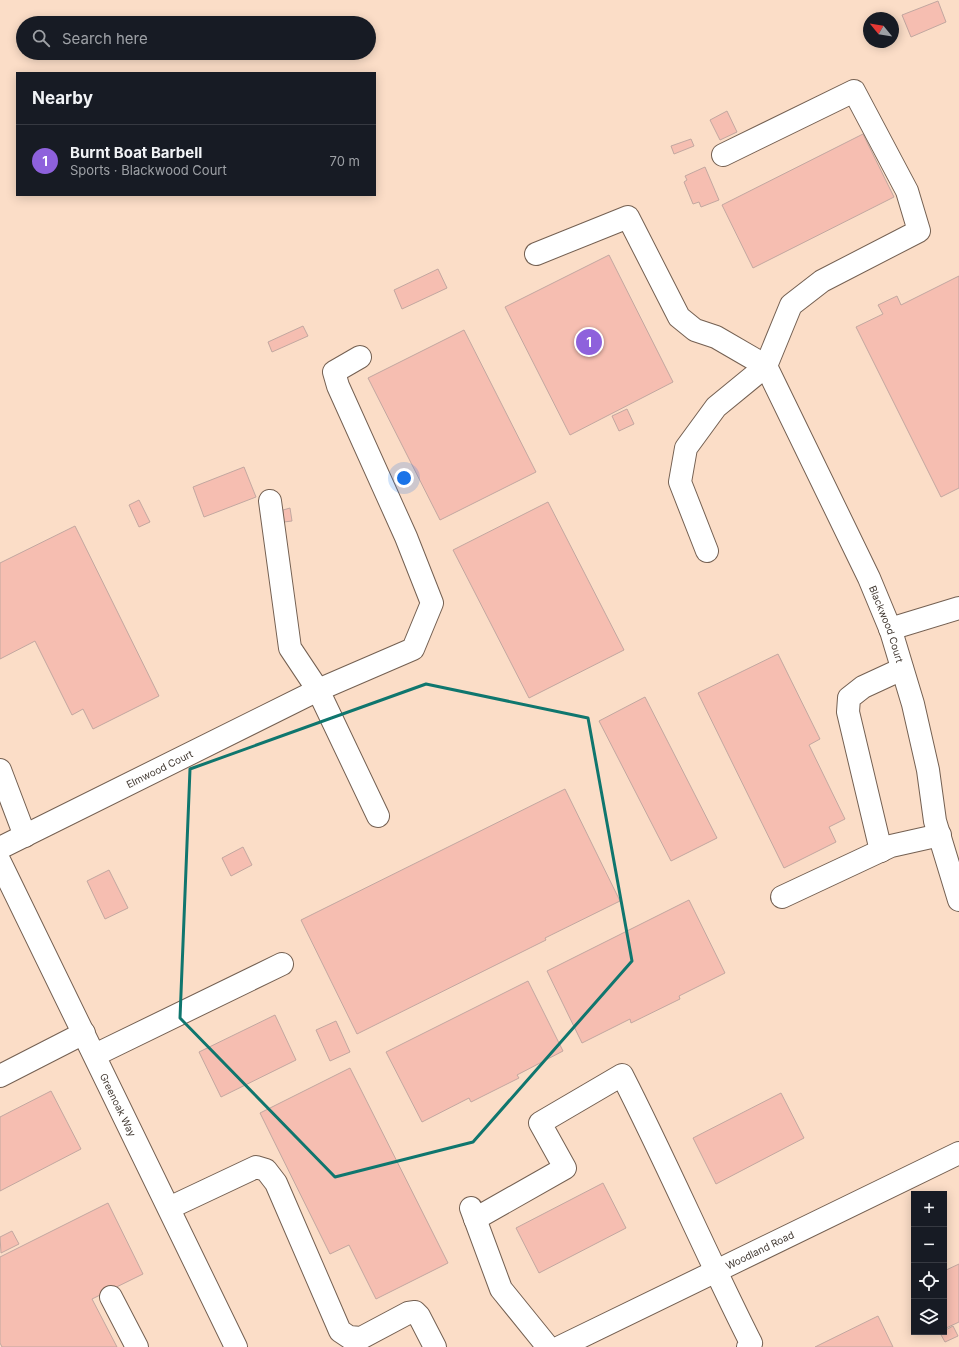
<!DOCTYPE html>
<html lang="en">
<head>
<meta charset="utf-8">
<style>
	:root { --surface:#171b24; --page:#242831; --text:#f1f3f6; --muted:#9ea1a6; --line:#363941; --accent:#8e61dc }
	body { margin:0; font-family:Inter,sans-serif; background:var(--page); color:var(--text) }
	.controls { position:absolute; right:12px; bottom:12px; display:grid; overflow:hidden; border-radius:0px; box-shadow:0 2px 10px #0003 }
	.controls button { width:36px; height:36px; display:grid; place-items:center; padding:0; border:0; border-bottom:1px solid var(--line); background:var(--surface); color:var(--text); font:20px sans-serif }
	.compass { position:absolute; left:863px; top:12px; width:36px; height:36px; border-radius:50%; background:var(--surface); box-shadow:0 2px 10px #0003; rotate:300deg }
	.you { position:absolute; left:404px; top:478px; width:14px; height:14px; margin:-10px; border:3px solid #fff; border-radius:50%; background:#1a73e8; box-shadow:0 0 0 6px #1a73e833 }
	.badge { display:grid; place-items:center; width:26px; height:26px; border-radius:50%; background:var(--accent); color:#fff; font-size:13px; font-weight:700 }
	.pin { position:absolute; translate:-50% -50%; border:2px solid #fff; box-shadow:0 1px 4px #0006 }
	.list { margin:0; padding:0; list-style:none }
	h2 { display:flex; justify-content:space-between; align-items:center; height:52px; margin:0; padding:0 16px; font-size:17px }
	h2 small { font-size:13px; font-weight:400; color:var(--muted) }
	.list li { display:grid; grid-template-columns:26px 1fr auto; gap:12px; align-items:center; box-sizing:border-box; height:72px; padding:0 16px; border-top:1px solid var(--line) }
	.list b { display:block; font-size:15px; white-space:nowrap }
	.list p { margin:0; font-size:13px; white-space:nowrap; color:var(--muted) }
	.list em { font-size:13px; font-style:normal; color:var(--muted) }
	.icon { flex:none; width:22px; height:22px; fill:none; stroke:currentColor; stroke-width:2; stroke-linecap:round; stroke-linejoin:round }
	.map { position:relative; flex:none; width:959px; height:1347px; overflow:hidden }
	.search { position:absolute; background:var(--surface); box-shadow:0 2px 10px #0003; left:16px; top:16px; width:360px; height:44px; display:flex; align-items:center; gap:10px; box-sizing:border-box; padding:0 14px; border-radius:22px; color:var(--muted); font-size:15px }
	.panel { position:absolute; background:var(--surface); box-shadow:0 2px 10px #0003; left:16px; top:72px; width:360px; height:124px; border-radius:0px }
	.map>svg:first-child { display:block }
	.built { fill:#fbddc7; fill-rule:evenodd }
	.building { fill:#f6beb1; stroke:#c2a7a0 }
	.lines { fill:none; stroke-linecap:round; stroke-linejoin:round }
	.minor-casing { stroke:#746052; stroke-width:24 }
	.minor { stroke:#fff; stroke-width:22 }
	.marked { fill:none; stroke:#0f766e; stroke-width:3; stroke-linejoin:round }
	.labels { text-anchor:middle; dominant-baseline:central; stroke-width:3.5; stroke-linejoin:round; paint-order:stroke }
	.street-label { font-size:10px; fill:#433a33; stroke:#fff }
</style>
</head>
<body>
<div class="map">
<svg width="959" height="1347" viewBox="0 0 959 1347">
	<rect width="100%" height="100%" fill="#fce9dc"/>
	<path class="built" d="M0,0H959V1347H0ZM869,18H893V42H869ZM23,23H369V53H23ZM17,73H375V195H17ZM914,1194H944V1332H914Z"/>
	<g class="building">
		<path d="M938,1L946,22L911,37L902,15Z"/>
		<path d="M727,111L737,132L720,140L710,120Z"/>
		<path d="M863,134L894,197L753,268L722,205Z"/>
		<path d="M691,139L694,146L674,154L671,146Z"/>
		<path d="M705,167L719,200L701,207L699,202L693,204L684,182L687,180L685,176Z"/>
		<path d="M609,255L673,382L570,435L505,307Z"/>
		<path d="M438,269L447,288L402,309L394,290Z"/>
		<path d="M959,276V488L941,497L856,327L883,314L878,305L897,296L901,305Z"/>
		<path d="M303,326L308,336L272,352L268,342Z"/>
		<path d="M464,330L536,472L440,520L368,378Z"/>
		<path d="M627,409L634,424L619,431L612,416Z"/>
		<path d="M244,467L256,497L204,517L193,487Z"/>
		<path d="M139,500L150,522L139,527L129,505Z"/>
		<path d="M548,502L624,650L529,698L453,550Z"/>
		<path d="M290,508L292,521L284,522L283,510Z"/>
		<path d="M75,526L159,696L93,729L83,709L72,715L35,641L0,659V563Z"/>
		<path d="M778,654L820,739L809,745L845,819L829,827L836,842L784,868L698,693Z"/>
		<path d="M645,697L717,838L671,861L599,721Z"/>
		<path d="M565,789L620,901L545,938L546,940L357,1034L301,920Z"/>
		<path d="M243,847L252,865L231,876L222,858Z"/>
		<path d="M109,870L128,908L105,919L87,881Z"/>
		<path d="M689,900L725,973L679,996L680,999L631,1023L630,1019L582,1043L547,971Z"/>
		<path d="M528,981L563,1051L517,1075L519,1078L471,1102L469,1098L422,1122L386,1052Z"/>
		<path d="M275,1015L296,1060L221,1097L199,1052Z"/>
		<path d="M336,1021L350,1052L330,1061L316,1030Z"/>
		<path d="M350,1068L448,1263L376,1299L349,1245L330,1254L260,1113Z"/>
		<path d="M51,1091L81,1149L0,1191V1117Z"/>
		<path d="M781,1093L804,1138L716,1184L693,1138Z"/>
		<path d="M603,1183L626,1228L539,1273L516,1228Z"/>
		<path d="M108,1203L143,1274L92,1299L117,1347H2L0,1343V1257Z"/>
		<path d="M12,1231L19,1244L1,1253L0,1237Z"/>
		<path d="M959,1264V1322L944,1329V1271Z"/>
		<path d="M878,1316L893,1347H815Z"/>
		<path d="M953,1326L958,1336L945,1342L940,1333Z"/>
	</g>
	<g class="lines">
		<defs>
			<g id="minor">
				<path d="M536,254L628,217L679,317L695,330L716,337L766,366"/>
				<path id="s1" d="M766,366L869,578L891,631L913,704L928,770L935,821L959,900"/>
				<path d="M270,501L290,648L318,690L378,816"/>
				<path d="M707,551L680,482L686,448L716,407L766,366L791,305L822,281L919,231L907,191L854,91L723,155"/>
				<path d="M890,629L959,608"/>
				<path d="M0,770L25,836"/>
				<path id="s2" d="M0,848L318,690L413,649L432,603L406,537L338,386L334,372L360,357"/>
				<path d="M881,851L848,712L849,698L863,687L902,669"/>
				<path id="s3" d="M0,862L236,1347"/>
				<path d="M782,897L891,846L940,835"/>
				<path d="M95,1055L282,964"/>
				<path d="M0,1076L84,1033"/>
				<path d="M169,1208L256,1167L266,1170L276,1183L340,1331L349,1337L361,1338L408,1313L415,1312L419,1316L435,1347"/>
				<path d="M471,1208L501,1289L548,1347"/>
				<path d="M475,1219L565,1168L540,1123L622,1075C667,1163 706,1254 751,1343L748,1347"/>
				<path d="M111,1297L137,1347"/>
				<path id="s4" d="M560,1347L959,1153"/>
			</g>
		</defs>
		<use href="#minor" class="minor-casing"/>
		<use href="#minor" class="minor"/>
	</g>
	<path class="marked" d="M426,684L588,718L632,961L473,1142L335,1177L180,1018L190,769Z"/>
	<g class="labels">
		<g class="street-label">
			<text stroke="none"><textPath href="#s1" startOffset="285">Blackwood Court</textPath></text>
			<text stroke="none"><textPath href="#s2" startOffset="178">Elmwood Court</textPath></text>
			<text stroke="none"><textPath href="#s3" startOffset="270">Greenoak Way</textPath></text>
			<text stroke="none"><textPath href="#s4" startOffset="222">Woodland Road</textPath></text>
		</g>
	</g>
</svg>
<div class="controls">
<button>+</button>
<button>−</button>
<button><svg class="icon" aria-label="locate" viewBox="0 0 24 24"><circle cx="12" cy="12" r="6"/><path d="M12 2v4M12 18v4M2 12h4M18 12h4"/></svg></button>
<button><svg class="icon" aria-label="layers" viewBox="0 0 24 24"><path d="M12 4l9 5-9 5-9-5zM3 14l9 5 9-5"/></svg></button>
</div>
<svg class="compass" viewBox="-18 -18 36 36"><path d="M0-13l5 13h-10z" fill="#e53935"/><path d="M0 13l5-13h-10z" fill="#9ea1a6"/></svg>
<div class="you"></div>
<div class="pin badge" style="left:589px;top:342px">1</div>
<div class="search"><svg class="icon" aria-label="search" viewBox="0 0 24 24"><circle cx="10" cy="10" r="6"/><path d="M15 15l6 6"/></svg>Search here</div>
<section class="panel">
<h2>Nearby<small></small></h2>
<ul class="list">
<li><span class="badge">1</span><div><b>Burnt Boat Barbell</b><p>Sports · Blackwood Court</p></div><em>70 m</em></li>
</ul>
</section>
</div>
</body>
</html>
